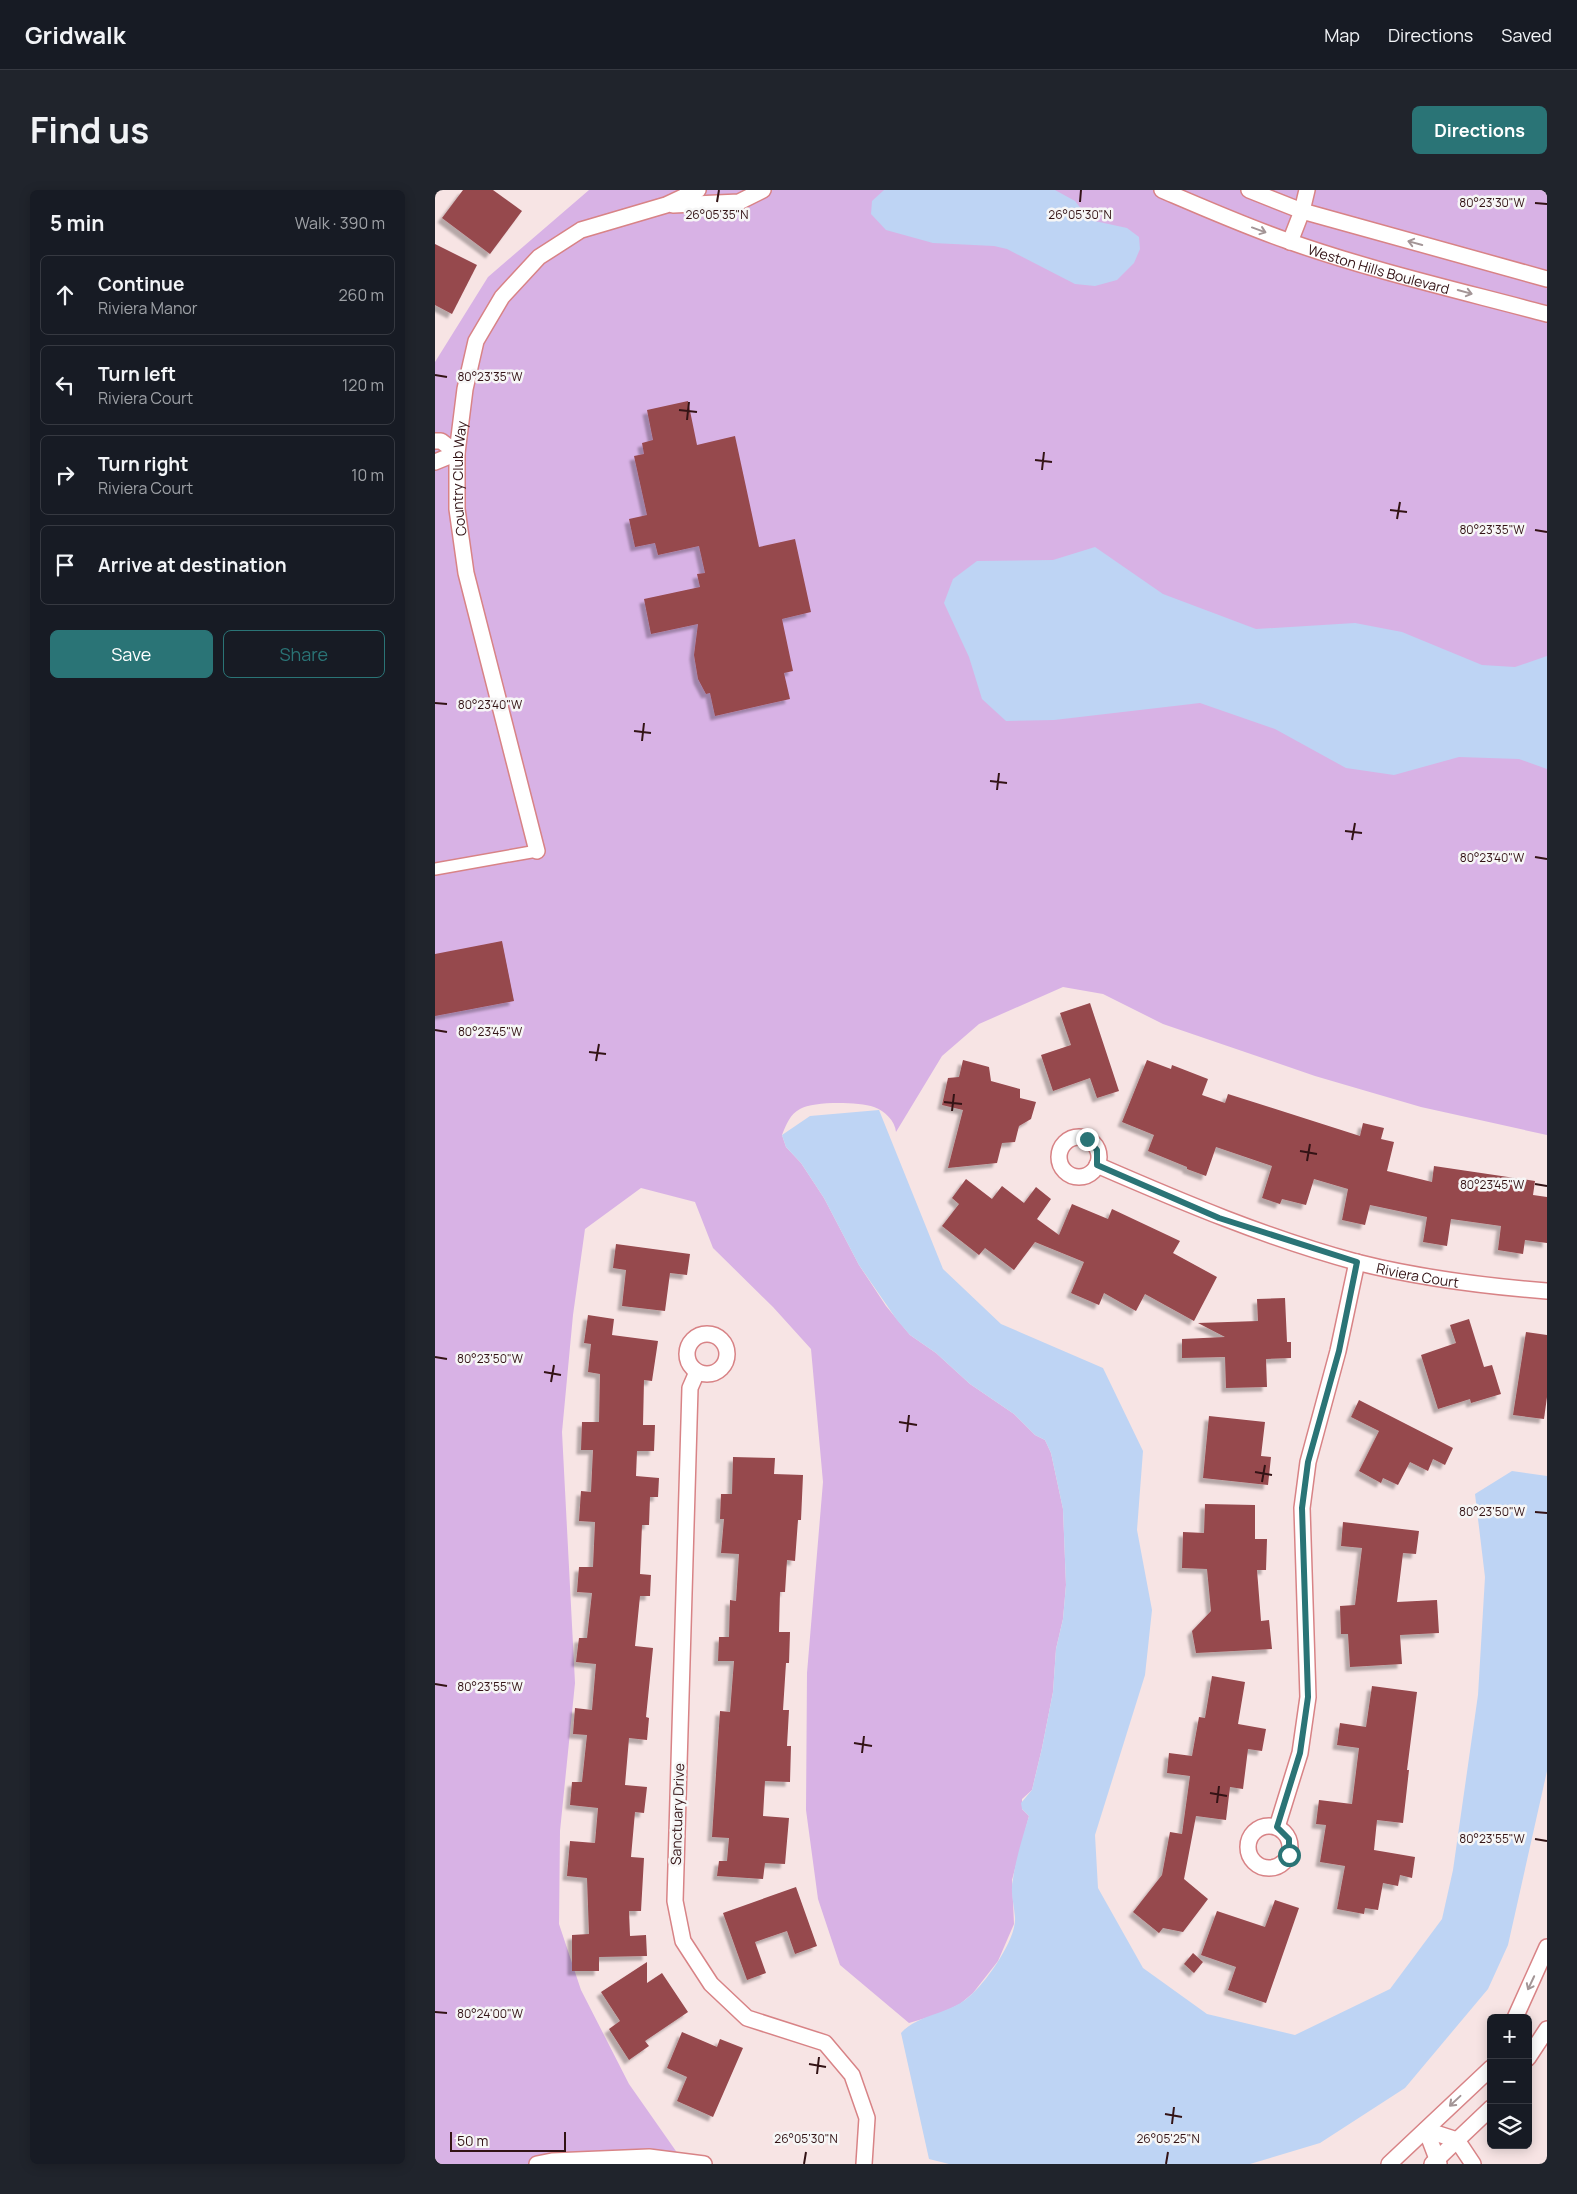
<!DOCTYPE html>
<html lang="en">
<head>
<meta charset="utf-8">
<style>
	:root { --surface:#171b24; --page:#20242c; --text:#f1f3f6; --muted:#9ea1a6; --line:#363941; --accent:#2a7476 }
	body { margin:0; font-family:Manrope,sans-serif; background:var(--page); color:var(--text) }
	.controls { position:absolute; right:15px; bottom:15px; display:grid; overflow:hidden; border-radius:8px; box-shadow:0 2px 12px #0003 }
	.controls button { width:45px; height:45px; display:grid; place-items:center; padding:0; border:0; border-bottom:1px solid var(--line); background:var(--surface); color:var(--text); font:25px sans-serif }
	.scale { position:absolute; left:15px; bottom:12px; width:116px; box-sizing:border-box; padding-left:5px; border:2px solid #331315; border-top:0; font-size:14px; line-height:18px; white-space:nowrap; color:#331315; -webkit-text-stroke:4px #f6f6f6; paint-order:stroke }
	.stop { position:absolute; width:15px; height:15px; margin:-11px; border:4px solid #2a7476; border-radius:50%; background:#fff }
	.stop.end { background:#2a7476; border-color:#fff; box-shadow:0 1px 5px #0008 }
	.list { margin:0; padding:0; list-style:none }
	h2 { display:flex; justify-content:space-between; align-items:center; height:65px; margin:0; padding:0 20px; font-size:21px }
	h2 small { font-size:16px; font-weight:400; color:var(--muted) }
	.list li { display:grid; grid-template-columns:32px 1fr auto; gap:15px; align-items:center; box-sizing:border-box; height:80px; margin:0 10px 10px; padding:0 10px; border:1px solid var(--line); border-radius:8px }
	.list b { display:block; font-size:19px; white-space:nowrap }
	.list p { margin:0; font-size:16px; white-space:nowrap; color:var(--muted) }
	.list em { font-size:16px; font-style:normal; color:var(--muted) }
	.actions { display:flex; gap:10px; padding:15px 20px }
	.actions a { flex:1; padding:11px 0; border:1px solid var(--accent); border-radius:8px; text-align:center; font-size:18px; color:var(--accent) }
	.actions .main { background:var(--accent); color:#fff }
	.icon { flex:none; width:28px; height:28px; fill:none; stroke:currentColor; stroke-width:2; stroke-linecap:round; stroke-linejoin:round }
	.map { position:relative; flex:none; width:1112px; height:1974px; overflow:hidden; border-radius:8px }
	header { display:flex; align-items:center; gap:30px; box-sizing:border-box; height:70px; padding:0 25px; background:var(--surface); border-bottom:1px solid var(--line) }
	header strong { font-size:24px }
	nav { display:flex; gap:28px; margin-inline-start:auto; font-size:18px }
	.intro { display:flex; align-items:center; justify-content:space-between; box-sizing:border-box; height:120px; padding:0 30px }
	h1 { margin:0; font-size:35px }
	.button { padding:12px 22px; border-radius:8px; background:var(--accent); color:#fff; font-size:18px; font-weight:700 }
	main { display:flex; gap:30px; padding:0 30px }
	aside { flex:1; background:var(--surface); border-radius:8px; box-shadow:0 2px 12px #0003 }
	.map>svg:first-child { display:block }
	.green { fill:#d8b2e5 }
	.water { fill:#bed4f4 }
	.building { fill:#96484d; filter:url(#shadow) }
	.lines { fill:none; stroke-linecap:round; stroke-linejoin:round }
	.pedestrian-casing { stroke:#d88386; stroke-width:14 }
	.minor-casing { stroke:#d88386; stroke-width:18 }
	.pedestrian { stroke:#fff; stroke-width:11 }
	.minor { stroke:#fff; stroke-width:15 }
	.oneway { stroke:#a39596 }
	.route { stroke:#2a7476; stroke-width:6 }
	.ticks { fill:none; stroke:#331315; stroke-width:2 }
	.labels { text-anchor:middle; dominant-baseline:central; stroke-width:5; stroke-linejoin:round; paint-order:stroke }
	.street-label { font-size:14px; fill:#331315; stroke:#f6f6f6 }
	.ticks-label { font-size:12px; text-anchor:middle; fill:#331315; stroke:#f6f6f6; stroke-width:5; stroke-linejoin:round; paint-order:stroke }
</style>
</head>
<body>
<header>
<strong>Gridwalk</strong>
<nav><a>Map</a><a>Directions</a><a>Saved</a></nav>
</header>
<div class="intro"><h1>Find us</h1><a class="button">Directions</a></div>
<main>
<aside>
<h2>5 min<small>Walk · 390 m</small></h2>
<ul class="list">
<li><svg class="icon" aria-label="ahead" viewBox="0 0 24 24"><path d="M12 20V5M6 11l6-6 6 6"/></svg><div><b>Continue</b><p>Riviera Manor</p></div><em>260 m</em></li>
<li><svg class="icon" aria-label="left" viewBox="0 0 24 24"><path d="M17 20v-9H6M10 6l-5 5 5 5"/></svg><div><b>Turn left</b><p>Riviera Court</p></div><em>120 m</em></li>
<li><svg class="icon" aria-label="right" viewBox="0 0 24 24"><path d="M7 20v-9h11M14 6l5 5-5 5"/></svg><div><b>Turn right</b><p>Riviera Court</p></div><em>10 m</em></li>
<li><svg class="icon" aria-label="arrive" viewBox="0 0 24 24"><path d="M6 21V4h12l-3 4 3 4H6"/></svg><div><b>Arrive at destination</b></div></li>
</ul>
<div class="actions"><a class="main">Save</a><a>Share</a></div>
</aside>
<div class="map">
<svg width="1112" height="1974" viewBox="0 0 1112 1974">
	<defs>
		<filter id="shadow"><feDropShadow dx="-4.5" dy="4.5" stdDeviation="1" flood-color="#0004"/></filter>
	</defs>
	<rect width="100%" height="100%" fill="#f7e4e4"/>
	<path class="green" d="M154,0H1112V945L986,917L880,886L728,834L668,804L628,797L544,834L507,866L461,942C460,931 450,921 439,917C423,912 379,911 365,919C355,924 351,935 347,945L351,957L366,973L389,1008L424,1075L451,1116L475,1145L501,1163L535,1194L579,1224L600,1245L610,1250L616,1263L628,1319L631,1395L628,1429L621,1459L618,1502L607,1558L597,1600L587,1609V1619L594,1626L577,1690L579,1734L563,1771L538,1803L525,1814L504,1824L474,1833L405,1775L383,1709L371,1620L372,1483L388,1292L376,1159L338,1117L278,1058L260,1012L206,998L150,1039L138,1125L127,1242L140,1493L125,1641L124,1734L146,1800L194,1894L250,1974H0V172L53,87Z"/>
	<g class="water">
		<path d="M449,0H620L640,11L655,30L692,38L704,47L705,59L699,73L682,90L660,96L640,94L572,59L559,56L498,53L451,40L436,24L437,11Z"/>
		<path d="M660,357L728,404L821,439L920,433L967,442L1047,475L1080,477L1112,466V579L1084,569L1024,567L959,585L911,578L840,539L765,513L619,530L571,531L547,509L534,467L509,413L518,389L542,371L618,370Z"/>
		<path d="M444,920L508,1079L566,1134L668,1178L708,1261L702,1340L717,1420L710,1485L660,1645L663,1698L708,1778L772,1824L860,1845L955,1799L1007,1729L1018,1680L1043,1505L1050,1387L1040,1304L1077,1281L1112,1286V1581L1073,1755L1053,1799L970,1898L885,1953L815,1974H514L494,1969L466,1843C484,1823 517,1825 538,1803C553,1789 582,1748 580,1727C579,1714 575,1702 578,1689C581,1668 588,1646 594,1626L587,1619L586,1613L597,1600L607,1558L618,1502L621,1459L628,1429L631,1395L628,1319L616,1263L610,1250L600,1245L579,1224L535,1194L501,1163L475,1145L462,1130L424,1075L389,1008L366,973L351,957L347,945L375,926Z"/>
	</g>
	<g class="building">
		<path d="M28,0H58L87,21L55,64L7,28Z"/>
		<path d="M0,54L42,75L17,124L0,115Z"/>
		<path d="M253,211L262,255L300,246L324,357L360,349L376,422L347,429L358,481L349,483L355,509L280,526L275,503L271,504L263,489L259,465L263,434L216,444L209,409L265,397L262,384L270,383L264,356L223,365L220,353L200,357L194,329L212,325L199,266L209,264L207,253L218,250L212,220Z"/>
		<path d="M67,751L79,811L0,826V764Z"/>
		<path d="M655,813L684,901L662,908L655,888L618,901L606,865L636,855L625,823Z"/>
		<path d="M528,870L554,877L556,891L585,899V908L601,912L596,929L584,936L580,952L567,953L562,973L513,978L528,920L507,915L513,888L524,887Z"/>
		<path d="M712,870L736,879L737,875L773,889L767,905L790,913L793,904L925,946L928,933L949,938L946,949L959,952L952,981L997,992L999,976L1100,991L1098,1005L1112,1007V1053L1090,1050L1088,1064L1063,1060L1066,1036L1016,1029L1012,1056L988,1052L992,1027L935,1015L930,1035L907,1030L913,999L879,989L871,1015L847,1009L845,1014L827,1008L837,976L781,957L771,986L752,979V977L713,961L719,945L687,932Z"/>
		<path d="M531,989L557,1009L567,996L589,1013L601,997L616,1009L602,1029L624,1045L637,1014L673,1029L677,1019L745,1051L738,1063L782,1087L759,1131L710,1104L701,1121L669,1103L664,1115L636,1103L649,1072L600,1052L579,1080L550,1058L544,1065L507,1036L524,1014L517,1008Z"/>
		<path d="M181,1054L255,1064L252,1085L235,1083L230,1121L187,1116L191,1080L178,1078Z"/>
		<path d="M850,1108L852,1152H856V1168L831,1169L832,1197L791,1198L790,1167L747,1168V1149L790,1147L763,1133L823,1131L822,1109Z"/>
		<path d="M153,1125L179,1129L177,1145L223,1151L217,1191L209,1190L208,1235H220L219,1261H202L201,1286L224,1288L223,1307H215L214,1335H207L205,1384L216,1385L215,1406H205L200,1456L218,1458L211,1527L214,1528L212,1550L194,1548L190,1595L212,1597L209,1623L200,1622L196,1667L209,1668L206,1721H194L195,1746L211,1745L212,1766L164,1767V1781H137V1745L154,1744L152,1688L132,1686L135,1651L160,1653L163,1618L135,1615L137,1592H147L152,1545L138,1544L140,1518L157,1520L161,1474L141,1472L144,1448H152L157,1403L142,1402L144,1377H158L160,1332L144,1331L146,1301L156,1302L158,1260H146L147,1232H164L165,1184L153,1182L156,1154L149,1153Z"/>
		<path d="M1034,1129L1049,1177L1057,1175L1066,1204L1036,1213L1035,1209L1003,1219L986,1165L1021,1153L1015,1135Z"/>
		<path d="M1091,1142L1112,1145V1207L1109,1229L1078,1225Z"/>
		<path d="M924,1210L1018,1258L1010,1275L998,1269L993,1281L975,1272L963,1295L948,1288L946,1293L924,1281L944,1241L916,1227Z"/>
		<path d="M774,1226L830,1232L826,1266L836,1267L833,1295L768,1288Z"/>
		<path d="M298,1267L340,1268L339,1284L368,1285L366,1330H363L360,1371L352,1370L350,1402H345L344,1442H355L354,1473H351L348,1520H354L352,1556H356L355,1592L330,1591L328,1626L354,1628L350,1674L330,1673L328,1689L282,1686L284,1671H292L294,1648L277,1647L285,1521L295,1522L299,1471H283L284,1447H294L295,1410L301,1411L304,1364L286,1363L289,1329H285L286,1304H297Z"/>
		<path d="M770,1314L820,1315V1349H832L831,1380H822L826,1431L834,1430L837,1459L761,1463L757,1441L776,1421L772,1379L747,1378L748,1342L769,1343Z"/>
		<path d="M908,1332L984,1341L981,1364L968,1363L962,1412L1002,1410L1004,1443L965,1445L967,1474L915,1477L913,1444H906L905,1416L920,1415L927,1358L906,1356Z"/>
		<path d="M777,1486L810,1492L803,1534L831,1539L827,1561L813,1559L808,1599L795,1597L791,1630L761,1626L749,1689L773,1709L748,1742L728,1738L724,1743L698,1722L727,1685L735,1642L747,1644L755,1586L732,1583L734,1563L757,1566L764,1527L770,1528Z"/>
		<path d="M937,1496L982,1502L972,1580H974L968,1633L942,1630L939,1660L980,1667L977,1688L965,1685L963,1696L948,1693L943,1720L930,1718L929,1724L902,1719L910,1676L885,1672L891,1635L881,1634L884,1610L917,1614L924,1558L902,1555L905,1533L931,1537Z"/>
		<path d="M361,1697L382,1756L360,1764L352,1741L320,1752L331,1783L312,1790L288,1723Z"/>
		<path d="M840,1710L864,1718L831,1813L793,1800L801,1777L766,1765L782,1721L830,1737Z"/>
		<path d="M758,1763L768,1772L759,1783L749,1774Z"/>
		<path d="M212,1772V1793L227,1783L253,1822L210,1851L214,1856L194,1870L174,1839L185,1831L166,1802Z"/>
		<path d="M247,1842L282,1857L285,1849L308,1858L278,1927L242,1911L252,1887L232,1878Z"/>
	</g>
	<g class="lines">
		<defs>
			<path id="pedestrian" d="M0,679L102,661"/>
			<g id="minor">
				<path id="s1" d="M727,0C769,18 810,36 853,51C938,81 1026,101 1112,124"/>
				<path d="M814,0L867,21L1112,89"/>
				<path d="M238,15L304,12L328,0"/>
				<path d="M855,52L867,21L872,0"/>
				<path d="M0,251H6L22,263L0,272"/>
				<path id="s2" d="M102,661L31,383L22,319V263L30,199L41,151L67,107L104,67L146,40L231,15L263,0"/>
				<circle cx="644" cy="967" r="20"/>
				<path id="s3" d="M662,975C747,1012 832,1048 921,1072C984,1088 1048,1096 1112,1101"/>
				<circle cx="272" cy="1164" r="20"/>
				<path d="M262,1182L255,1198L240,1711L248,1751L276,1794L312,1828L390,1853L417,1885L432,1928L429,1974"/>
				<circle cx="834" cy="1657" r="21"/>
				<path d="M842,1637L865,1563L873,1507L867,1318L873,1272L903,1161L922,1072"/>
				<path d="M1080,1828L1112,1757"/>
				<path d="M1093,1868L1112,1839"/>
				<path d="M991,1940L1022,1950L1038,1974"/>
				<path d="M991,1940L1004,1974"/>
				<path d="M102,1974L117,1971L214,1967L269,1974"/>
				<path d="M954,1974L1056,1878"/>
				<path d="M997,1974L1056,1918"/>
			</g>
		</defs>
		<use href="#pedestrian" class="pedestrian-casing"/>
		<use href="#minor" class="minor-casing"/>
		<use href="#pedestrian" class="pedestrian"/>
		<use href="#minor" class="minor"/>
	</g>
	<defs><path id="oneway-shaft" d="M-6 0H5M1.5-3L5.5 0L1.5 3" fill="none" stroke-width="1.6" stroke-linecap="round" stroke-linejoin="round" transform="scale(1.25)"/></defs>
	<g class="oneway">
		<use href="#oneway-shaft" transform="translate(824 40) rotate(20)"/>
		<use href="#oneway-shaft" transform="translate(980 53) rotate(-165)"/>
		<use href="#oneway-shaft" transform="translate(1030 102) rotate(15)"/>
		<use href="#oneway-shaft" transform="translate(1096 1793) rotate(115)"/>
		<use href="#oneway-shaft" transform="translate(1020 1911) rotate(137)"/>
	</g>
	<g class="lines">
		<path class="route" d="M652,949L662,960V975L784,1028L922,1072L904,1161L873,1272L867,1318L873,1507L865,1563L842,1637L854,1649V1665"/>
	</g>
	<path class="ticks" d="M282,12L284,0M645,12L646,0M1100,13L1112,14M0,185L12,187M244,220L262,222M252,230L254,212M600,270L617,272M607,280L609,262M955,320L972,322M962,329L965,312M1100,340L1112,342M0,513L12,514M199,541L216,543M207,551L209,533M555,591L572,593M562,600L564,583M910,641L927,643M917,650L920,633M1100,667L1112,669M0,840L12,842M154,862L171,864M161,871L164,854M509,912L527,914M517,921L519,904M865,961L882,964M872,971L875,954M1100,994L1112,996M0,1167L12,1169M109,1182L126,1185M116,1192L119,1175M464,1232L482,1235M472,1242L474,1225M820,1282L837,1285M827,1292L830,1275M1100,1322L1112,1323M0,1494L12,1496M419,1553L437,1556M427,1563L429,1546M775,1603L792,1606M782,1613L784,1596M1100,1649L1112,1651M0,1822L12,1823M374,1874L391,1877M382,1884L384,1867M730,1924L747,1927M737,1934L739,1917M369,1974L371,1962M731,1974L733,1962"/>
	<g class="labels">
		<g class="street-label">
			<text stroke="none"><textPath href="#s1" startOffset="231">Weston Hills Boulevard</textPath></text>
			<text stroke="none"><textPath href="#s2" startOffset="382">Country Club Way</textPath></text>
			<text stroke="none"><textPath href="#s3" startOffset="340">Riviera Court</textPath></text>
			<text transform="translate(242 1624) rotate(-88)">Sanctuary Drive</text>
		</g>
	</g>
	<g class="ticks-label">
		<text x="1057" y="17">80°23'30"W</text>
		<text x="282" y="29">26°05'35"N</text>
		<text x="645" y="29">26°05'30"N</text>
		<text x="55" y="191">80°23'35"W</text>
		<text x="1057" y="344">80°23'35"W</text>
		<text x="55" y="519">80°23'40"W</text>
		<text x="1057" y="672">80°23'40"W</text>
		<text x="55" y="846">80°23'45"W</text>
		<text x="1057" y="999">80°23'45"W</text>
		<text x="55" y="1173">80°23'50"W</text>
		<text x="1057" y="1326">80°23'50"W</text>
		<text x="55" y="1501">80°23'55"W</text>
		<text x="1057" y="1653">80°23'55"W</text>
		<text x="55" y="1828">80°24'00"W</text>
		<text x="371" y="1953">26°05'30"N</text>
		<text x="733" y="1953">26°05'25"N</text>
	</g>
</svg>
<div class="controls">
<button>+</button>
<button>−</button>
<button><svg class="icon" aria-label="layers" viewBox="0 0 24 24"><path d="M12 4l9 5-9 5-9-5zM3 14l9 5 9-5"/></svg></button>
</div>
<div class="scale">50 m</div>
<div class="stop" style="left:854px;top:1665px"></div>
<div class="stop end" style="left:652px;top:949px"></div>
</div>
</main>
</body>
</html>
